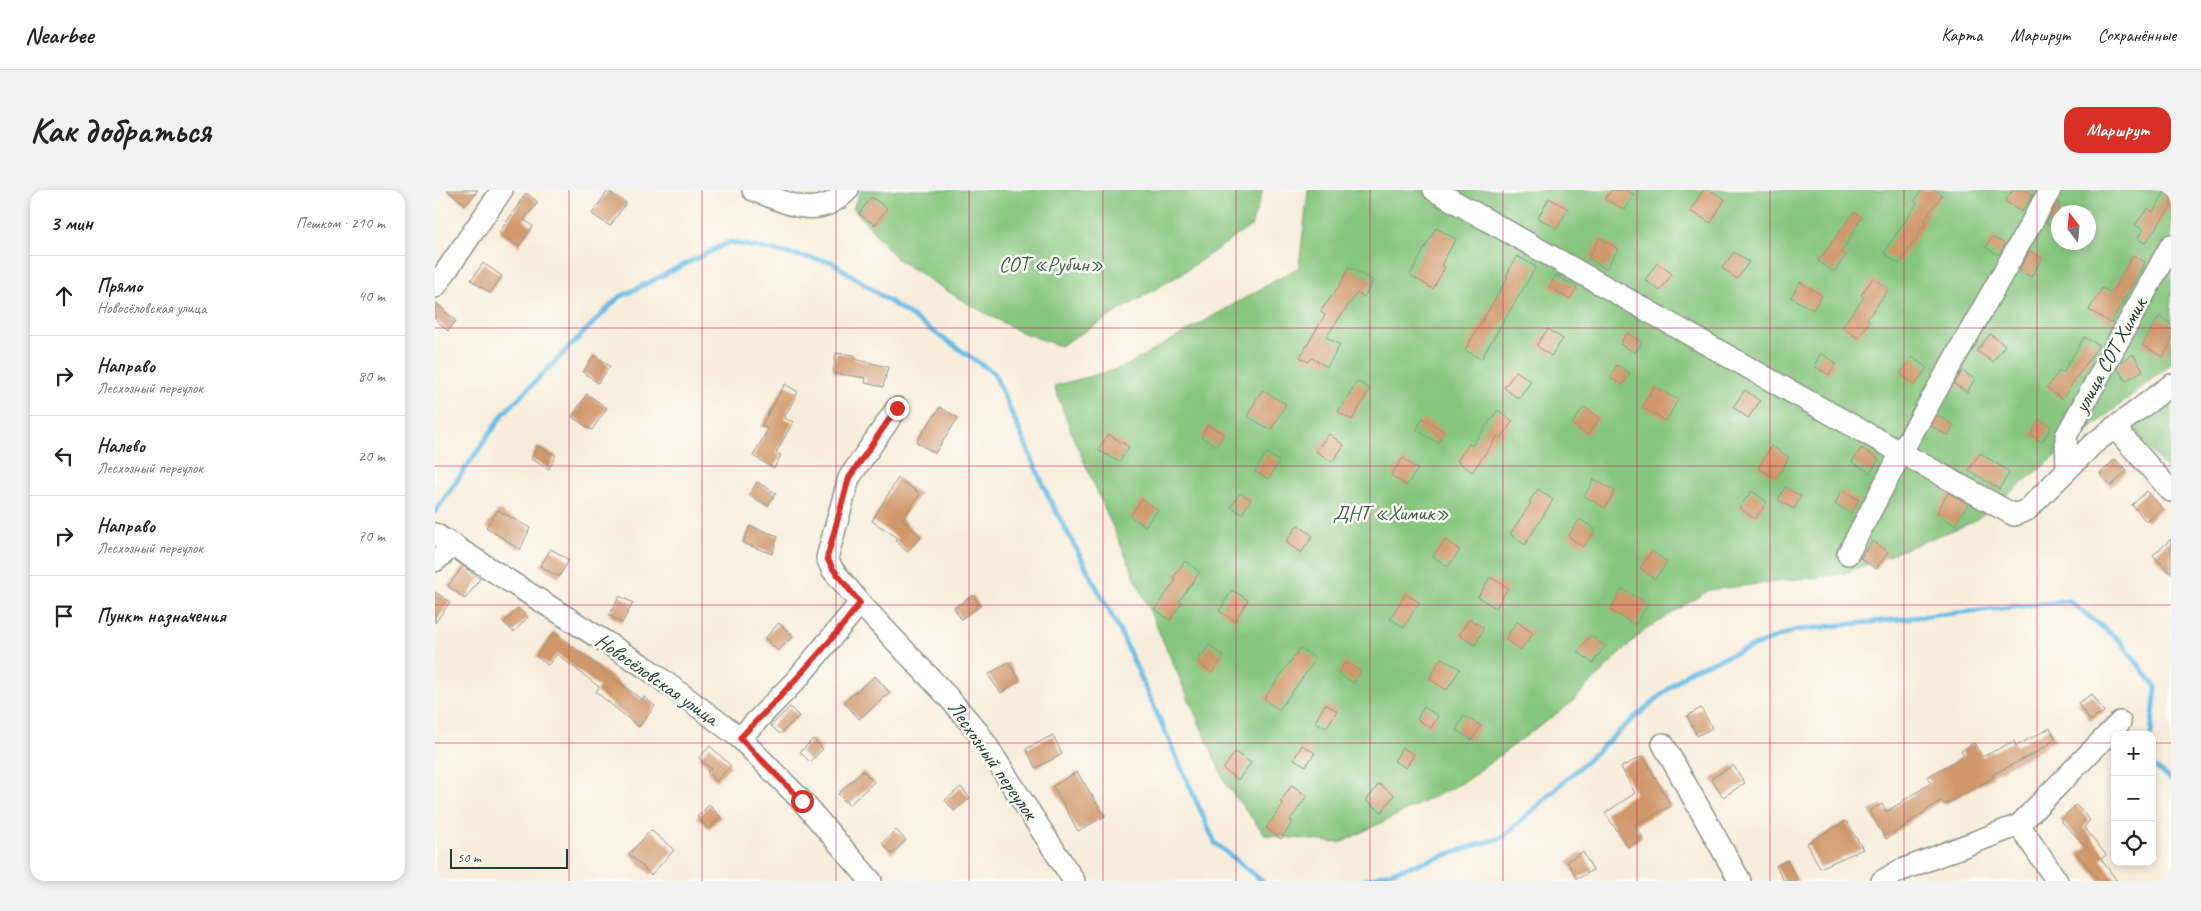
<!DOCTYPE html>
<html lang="ru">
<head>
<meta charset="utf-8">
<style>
	:root { --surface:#fff; --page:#f2f2f2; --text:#222; --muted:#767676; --line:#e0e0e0; --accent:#d93025 }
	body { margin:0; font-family:Caveat,sans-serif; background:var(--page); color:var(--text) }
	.controls { position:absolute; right:15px; bottom:15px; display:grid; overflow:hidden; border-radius:10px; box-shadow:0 2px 8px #0003 }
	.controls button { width:45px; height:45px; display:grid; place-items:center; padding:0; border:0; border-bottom:1px solid var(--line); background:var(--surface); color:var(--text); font:25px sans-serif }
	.compass { position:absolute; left:1616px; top:15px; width:45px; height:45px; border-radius:50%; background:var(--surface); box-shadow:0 2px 8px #0003; rotate:344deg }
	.scale { position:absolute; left:15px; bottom:12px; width:118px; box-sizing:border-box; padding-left:5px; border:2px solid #1f3d34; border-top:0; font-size:14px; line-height:18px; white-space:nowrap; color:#1f3d34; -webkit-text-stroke:4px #fdfcf7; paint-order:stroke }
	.stop { position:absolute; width:15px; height:15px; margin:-11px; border:4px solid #d93025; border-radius:50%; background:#fff }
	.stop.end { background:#d93025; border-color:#fff; box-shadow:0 1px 5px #0008 }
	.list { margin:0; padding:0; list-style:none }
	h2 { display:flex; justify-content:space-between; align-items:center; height:65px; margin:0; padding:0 20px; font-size:21px }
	h2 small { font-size:16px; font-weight:400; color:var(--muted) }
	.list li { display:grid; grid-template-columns:32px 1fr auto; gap:15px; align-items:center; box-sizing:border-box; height:80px; padding:0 20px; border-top:1px solid var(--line) }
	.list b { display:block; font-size:19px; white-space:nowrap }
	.list p { margin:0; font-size:16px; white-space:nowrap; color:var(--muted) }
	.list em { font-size:16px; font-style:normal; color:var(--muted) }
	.icon { flex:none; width:28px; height:28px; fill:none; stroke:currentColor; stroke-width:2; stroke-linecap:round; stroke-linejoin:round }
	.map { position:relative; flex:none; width:1736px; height:691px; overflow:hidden; border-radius:15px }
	header { display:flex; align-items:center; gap:30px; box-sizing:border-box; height:70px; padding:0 25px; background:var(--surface); border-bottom:1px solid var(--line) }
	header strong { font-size:24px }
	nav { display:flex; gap:28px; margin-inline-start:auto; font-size:18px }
	.intro { display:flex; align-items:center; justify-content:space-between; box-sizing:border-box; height:120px; padding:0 30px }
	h1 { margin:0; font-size:35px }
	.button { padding:12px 22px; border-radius:15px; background:var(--accent); color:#fff; font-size:18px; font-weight:700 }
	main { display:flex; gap:30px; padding:0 30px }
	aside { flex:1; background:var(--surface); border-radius:15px; box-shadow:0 2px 8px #0003 }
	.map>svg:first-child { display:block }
	.green { fill:#86c67e; stroke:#528259; fill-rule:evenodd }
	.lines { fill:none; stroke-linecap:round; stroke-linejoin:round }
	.stream { stroke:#6abee6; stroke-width:5 }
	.building { fill:#d0976b }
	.minor-casing { stroke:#8c9588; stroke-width:24 }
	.minor { stroke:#fff; stroke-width:21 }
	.route { stroke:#d93025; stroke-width:6 }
	.grid { fill:none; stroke:#c2185b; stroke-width:1; stroke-opacity:0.55 }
	.labels { text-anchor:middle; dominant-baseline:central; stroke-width:5; stroke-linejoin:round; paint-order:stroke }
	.park-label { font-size:21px; fill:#395f46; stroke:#fdfcf7 }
	.street-label { font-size:21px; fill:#1f3d34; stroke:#fdfcf7 }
</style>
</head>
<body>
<header>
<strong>Nearbee</strong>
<nav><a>Карта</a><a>Маршрут</a><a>Сохранённые</a></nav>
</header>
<div class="intro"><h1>Как добраться</h1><a class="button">Маршрут</a></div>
<main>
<aside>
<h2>3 мин<small>Пешком · 210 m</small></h2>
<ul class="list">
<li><svg class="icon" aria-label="ahead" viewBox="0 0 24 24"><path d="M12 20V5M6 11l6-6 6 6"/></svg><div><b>Прямо</b><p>Новосёловская улица</p></div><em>40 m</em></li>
<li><svg class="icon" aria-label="right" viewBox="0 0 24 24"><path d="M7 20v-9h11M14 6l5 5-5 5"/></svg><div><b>Направо</b><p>Лесхозный переулок</p></div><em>80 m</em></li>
<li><svg class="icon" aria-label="left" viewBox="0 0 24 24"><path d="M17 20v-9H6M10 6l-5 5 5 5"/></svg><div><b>Налево</b><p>Лесхозный переулок</p></div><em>20 m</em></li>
<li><svg class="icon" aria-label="right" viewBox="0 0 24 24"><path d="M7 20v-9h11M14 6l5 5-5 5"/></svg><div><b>Направо</b><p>Лесхозный переулок</p></div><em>70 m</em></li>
<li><svg class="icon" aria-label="arrive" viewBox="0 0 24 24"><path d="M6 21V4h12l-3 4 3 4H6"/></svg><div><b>Пункт назначения</b></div></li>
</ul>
</aside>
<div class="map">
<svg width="1736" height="691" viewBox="0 0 1736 691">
	<rect width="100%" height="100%" fill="#fdfcf7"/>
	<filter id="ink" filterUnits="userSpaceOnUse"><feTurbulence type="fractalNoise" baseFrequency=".02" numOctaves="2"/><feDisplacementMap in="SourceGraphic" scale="10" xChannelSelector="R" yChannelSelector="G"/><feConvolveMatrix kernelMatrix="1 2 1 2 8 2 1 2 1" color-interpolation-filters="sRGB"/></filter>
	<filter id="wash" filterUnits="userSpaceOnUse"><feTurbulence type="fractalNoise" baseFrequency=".0096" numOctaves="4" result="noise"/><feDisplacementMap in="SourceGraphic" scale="20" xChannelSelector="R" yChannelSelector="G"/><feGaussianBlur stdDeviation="1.12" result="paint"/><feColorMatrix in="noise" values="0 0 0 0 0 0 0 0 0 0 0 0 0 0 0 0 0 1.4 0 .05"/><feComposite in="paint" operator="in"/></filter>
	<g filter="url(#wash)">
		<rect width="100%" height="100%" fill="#f8eddb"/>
		<g class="green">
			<path d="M426,0H828L816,36L746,84L625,156L583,141L525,109L462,69L418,18Z"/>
			<path d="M873,0H1736V174L1538,332L1407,384L1274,400L1207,442L1137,512L1029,592L905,653L830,645L792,596L639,249L619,196L689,177L864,77ZM1624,22H1654V52H1624Z"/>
			<path d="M1736,206V285L1695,236Z"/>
		</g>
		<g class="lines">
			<g class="stream">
				<path d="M0,322L69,223L183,108L294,52L397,72L559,183L614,308L685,441L780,653L827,691"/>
				<path d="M1717,575L1736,589"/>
				<path d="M928,691L1068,647L1200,527L1256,480L1361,440L1634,411L1685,451L1721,497L1716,545"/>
			</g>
		</g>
		<g id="blocks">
			<g class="building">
				<path d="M12,0H43L31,15Z"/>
				<path d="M1176,0H1191L1199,4L1190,20L1170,9Z"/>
				<path d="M1268,0H1274L1290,9L1276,33L1255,21Z"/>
				<path d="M1487,0H1500L1507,5L1489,30L1492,32L1464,74L1449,63L1482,13L1479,11Z"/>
				<path d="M1578,0H1590L1598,5L1586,22L1570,11Z"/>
				<path d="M1731,0H1736V17L1710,53L1702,49L1708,40L1700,35L1713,18L1718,22Z"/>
				<path d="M173,1L191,13L175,36L157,24Z"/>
				<path d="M91,3L103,12L89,30L98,36L84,56L64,43Z"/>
				<path d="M436,7L452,18L440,35L424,24Z"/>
				<path d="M1114,8L1133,19L1122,38L1103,28Z"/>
				<path d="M1624,10V40L1611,33Z"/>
				<path d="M1419,22L1427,27L1406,62L1411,65L1399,82L1383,71Z"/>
				<path d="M1001,38L1021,49L1006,75L1010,77L998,99L975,85Z"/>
				<path d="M1557,47L1570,54L1564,65L1551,58Z"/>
				<path d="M1165,48L1183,59L1171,79L1153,68Z"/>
				<path d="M1595,61L1607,68L1596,87L1584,80Z"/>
				<path d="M1299,62L1314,72L1302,89L1287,78Z"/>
				<path d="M1698,65L1710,72L1676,133L1654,120L1667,98L1676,103Z"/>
				<path d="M1082,66L1101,77L1046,169L1030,160L1073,87L1071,86Z"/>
				<path d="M48,73L67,86L55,103L36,90Z"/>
				<path d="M1222,73L1237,84L1225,101L1210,90Z"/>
				<path d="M914,77L938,91L929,107L922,103L891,147L905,155L892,177L877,168L873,172L865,167L890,125L885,122L906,93Z"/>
				<path d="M1121,85L1142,98L1135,109L1114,97Z"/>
				<path d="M1438,88L1454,99L1432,129L1435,131L1423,148L1407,137L1429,107L1426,105Z"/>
				<path d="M1365,92L1387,105L1378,120L1356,107Z"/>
				<path d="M0,112L21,131L13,141L0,129Z"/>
				<path d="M1724,127L1736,134V153L1728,167L1707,155Z"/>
				<path d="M1113,139L1128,149L1116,166L1101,155Z"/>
				<path d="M1192,143L1207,152L1200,163L1185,154Z"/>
				<path d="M1555,144L1570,155L1558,172L1542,161Z"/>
				<path d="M1649,147L1664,155L1627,209L1612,198L1624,181L1628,183Z"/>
				<path d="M401,163L419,165V169L453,177L448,197L430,193L431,188L398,183Z"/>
				<path d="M1386,163L1401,173L1394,185L1379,176Z"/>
				<path d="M1698,164L1708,180L1691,191L1682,178L1686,172Z"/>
				<path d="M159,165L175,176L163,193L148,182Z"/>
				<path d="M1477,167L1492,178L1480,195L1465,184Z"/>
				<path d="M1182,175L1195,183L1188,195L1175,188Z"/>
				<path d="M1081,181L1096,191L1084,209L1069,198Z"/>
				<path d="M1527,181L1540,189L1532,202L1519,194Z"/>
				<path d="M922,191L935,199L917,230L903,222Z"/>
				<path d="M350,194L363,202L349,228L358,232L341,263L346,265L339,278L318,266L333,239L326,236Z"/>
				<path d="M1219,196L1243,210L1231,231L1207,217Z"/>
				<path d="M827,200L851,214L836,240L812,226Z"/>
				<path d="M1310,200L1325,211L1313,228L1298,217Z"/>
				<path d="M152,204L172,218L157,240L137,227Z"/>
				<path d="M505,217L523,228L500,263L481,252Z"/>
				<path d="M1149,217L1165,228L1152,245L1137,234Z"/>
				<path d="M1063,220L1078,231L1066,248L1063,246L1037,282L1022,271L1034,254L1037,256Z"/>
				<path d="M1502,225L1519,235L1513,246L1496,236Z"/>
				<path d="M988,228L1010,242L1003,253L981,240Z"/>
				<path d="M1604,229L1616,236L1607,252L1595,245Z"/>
				<path d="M773,235L789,244L782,256L766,247Z"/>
				<path d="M673,244L694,257L684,272L663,260Z"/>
				<path d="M894,244L909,255L897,272L881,261Z"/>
				<path d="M102,256L121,265L114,279L96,269Z"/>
				<path d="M1336,256L1354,267L1342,289L1323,278Z"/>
				<path d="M1426,258L1444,269L1435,283L1417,272Z"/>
				<path d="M831,263L844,271L834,289L820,282Z"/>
				<path d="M1545,263L1575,282L1564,299L1534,280Z"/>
				<path d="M968,268L983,279L971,296L956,285Z"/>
				<path d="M1680,269L1692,281L1676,296L1665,284Z"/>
				<path d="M463,288L485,304L467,329L486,347L472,362L460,350L463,348L437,331Z"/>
				<path d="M1159,289L1180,301L1170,318L1149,306Z"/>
				<path d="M322,292L341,303L333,316L314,305Z"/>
				<path d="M1350,297L1366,306L1359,319L1343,310Z"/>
				<path d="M1103,299L1118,310L1090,355L1075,344L1096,313L1094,312Z"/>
				<path d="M1407,300L1424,310L1416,323L1400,314Z"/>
				<path d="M1317,301L1332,312L1320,329L1304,318Z"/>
				<path d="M1712,301L1727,318L1712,332L1697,315Z"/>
				<path d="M805,303L816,309L807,324L796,317Z"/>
				<path d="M1513,303L1533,314L1520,335L1501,324Z"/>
				<path d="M707,309L723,320L710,336L695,326Z"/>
				<path d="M63,320L95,338L85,360L51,337Z"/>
				<path d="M1145,329L1161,340L1148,357L1133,346Z"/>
				<path d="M863,335L878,346L866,363L851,352Z"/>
				<path d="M315,336L343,346L337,364L308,353Z"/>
				<path d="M1736,349V384L1718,365Z"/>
				<path d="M1010,350L1025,360L1013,377L998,366Z"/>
				<path d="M1438,351L1453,362L1441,379L1425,368Z"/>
				<path d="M116,359L134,370L124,387L105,376Z"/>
				<path d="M1217,361L1232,372L1220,389L1205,378Z"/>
				<path d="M750,371L765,382L744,411L747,413L735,430L720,419L741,390L738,388Z"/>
				<path d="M28,376L45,389L30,409L13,396Z"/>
				<path d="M1055,387L1073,398L1061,418L1043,407Z"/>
				<path d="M1187,399L1213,414L1200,435L1175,420Z"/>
				<path d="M797,400L813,410L800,431L784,421Z"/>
				<path d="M0,402L15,412L0,433Z"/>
				<path d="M970,404L984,412L969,437L955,429Z"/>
				<path d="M538,405L545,416L526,429L519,418Z"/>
				<path d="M185,406L198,413L187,433L174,425Z"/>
				<path d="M83,418L93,427L79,442L69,433Z"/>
				<path d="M1034,429L1049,438L1040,455L1024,445Z"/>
				<path d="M1082,432L1098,443L1086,460L1070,449Z"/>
				<path d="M344,433L358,446L343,461L330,448Z"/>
				<path d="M119,442L207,510L209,507L220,516L204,537L161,502L164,497L122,464L113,475L101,466Z"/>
				<path d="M1155,445L1170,456L1158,473L1143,462Z"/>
				<path d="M774,455L789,466L777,483L762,472Z"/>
				<path d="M865,458L881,469L844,520L829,509Z"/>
				<path d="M1006,468L1025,479L1012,500L994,489Z"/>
				<path d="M573,472L585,490L566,503L553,485Z"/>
				<path d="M910,472L926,481L919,493L903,483Z"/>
				<path d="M440,486L455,503L424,529L409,512Z"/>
				<path d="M1657,504L1669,522L1655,531L1643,513Z"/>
				<path d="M890,514L902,521L891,538L880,532Z"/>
				<path d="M355,517L364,526L345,544L336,536Z"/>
				<path d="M989,517L1003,526L996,538L982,529Z"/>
				<path d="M1266,518L1277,538L1262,546L1252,526Z"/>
				<path d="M1029,526L1046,536L1037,550L1021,540Z"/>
				<path d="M1615,538L1621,549L1602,562L1557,585L1559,587L1509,615L1506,610L1451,649L1434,621L1447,614L1451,622L1496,593L1492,587L1529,566L1526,561L1539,553L1547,567L1579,551L1581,556Z"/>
				<path d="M618,545L627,564L601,578L591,559Z"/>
				<path d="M378,549L388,559L375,572L365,562Z"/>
				<path d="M867,555L880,563L871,576L859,569Z"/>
				<path d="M275,556L296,576L281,591L272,582L276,579L264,568Z"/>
				<path d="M967,558L979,564L971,578L959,571Z"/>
				<path d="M800,562L816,573L803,590L788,579Z"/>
				<path d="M1208,566L1236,616L1200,635L1208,647L1193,657L1170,623L1200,603L1186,577Z"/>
				<path d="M1298,575L1310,593L1288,607L1276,589Z"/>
				<path d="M428,581L439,592L414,615L403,604Z"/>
				<path d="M642,582L670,626L643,641L618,596Z"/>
				<path d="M944,594L959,605L947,622L931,611Z"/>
				<path d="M857,595L872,606L855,630L858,632L846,649L831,638L848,614L845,612Z"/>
				<path d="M526,597L535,608L519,621L510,610Z"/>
				<path d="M274,615L286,627L274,639L262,627Z"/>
				<path d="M1641,615L1655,630L1649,637L1671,665L1666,669L1682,691H1664L1642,664L1652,657L1625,630Z"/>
				<path d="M1411,631L1428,659L1385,678L1372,653Z"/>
				<path d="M216,640L239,660L216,685L194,664Z"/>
				<path d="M461,640L471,650L457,664L447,653Z"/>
				<path d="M1148,662L1158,680L1142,689L1132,671Z"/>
				<path d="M1352,670L1363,691H1349L1341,676Z"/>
			</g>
		</g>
	</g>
	<g filter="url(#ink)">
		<use href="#blocks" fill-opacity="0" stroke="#8c9588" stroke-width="1"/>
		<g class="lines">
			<defs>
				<g id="minor">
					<path d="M318,0C354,13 382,32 413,0"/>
					<path d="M999,0L1353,200L1579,325L1592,320L1658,254L1736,195"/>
					<path d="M0,97L67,0"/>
					<path d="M1679,237L1736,301"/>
					<path d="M1632,279L1631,246L1736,55"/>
					<path d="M0,344L210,477L305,548L367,611L436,691"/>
					<path d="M1413,364L1466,263L1615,0"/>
					<path d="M0,371L19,355"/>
					<path d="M425,413L513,507L543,542L639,691"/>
					<path d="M305,548L363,488L425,413L397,379L392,368L414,288L462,218"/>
					<path d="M1228,554L1305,691"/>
					<path d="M1584,635L1622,691"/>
					<path d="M1447,691L1464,681L1584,635L1685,532"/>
				</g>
			</defs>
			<use href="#minor" class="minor-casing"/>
			<use href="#minor" class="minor"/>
		</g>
	</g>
	<g class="lines" filter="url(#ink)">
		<path class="route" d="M367,611L305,548C347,505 389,461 425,413L398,379L392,368L414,288L462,218"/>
	</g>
	<path class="grid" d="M134,0V691M267,0V691M401,0V691M534,0V691M668,0V691M801,0V691M935,0V691M1068,0V691M1202,0V691M1335,0V691M1469,0V691M1602,0V691M0,138H1736M0,276H1736M0,415H1736M0,553H1680M1717,553H1736"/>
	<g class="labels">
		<g class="park-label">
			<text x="616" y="74">СОТ «Рубин»</text>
			<text x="956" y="323">ДНТ «Химик»</text>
		</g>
		<g class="street-label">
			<text transform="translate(1675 165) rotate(-61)">улица СОТ Химик</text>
			<text transform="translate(222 489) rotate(35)">Новосёловская улица</text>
			<text transform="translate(558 570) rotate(55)">Лесхозный переулок</text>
		</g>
	</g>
</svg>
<div class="controls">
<button>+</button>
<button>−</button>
<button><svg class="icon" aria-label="locate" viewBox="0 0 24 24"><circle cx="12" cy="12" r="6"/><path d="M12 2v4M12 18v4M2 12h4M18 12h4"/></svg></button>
</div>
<svg class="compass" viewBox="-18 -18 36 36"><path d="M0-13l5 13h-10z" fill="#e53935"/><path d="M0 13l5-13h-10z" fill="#767676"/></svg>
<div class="scale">50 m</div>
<div class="stop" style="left:367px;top:611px"></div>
<div class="stop end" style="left:462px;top:218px"></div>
</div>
</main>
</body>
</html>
